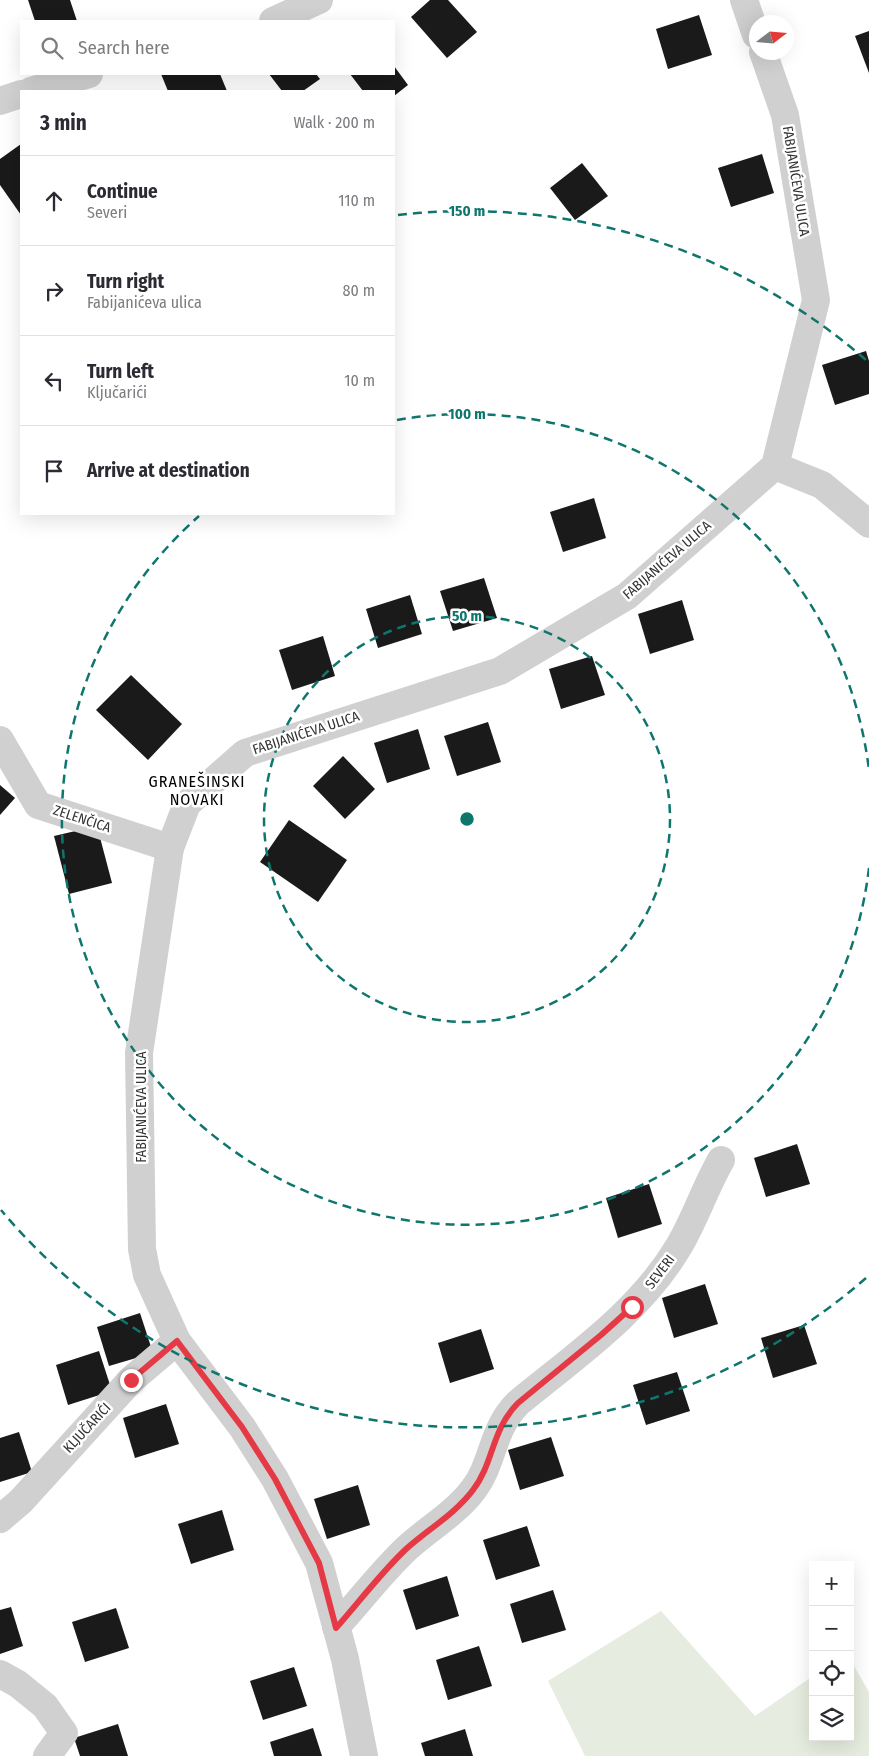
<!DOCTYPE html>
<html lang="en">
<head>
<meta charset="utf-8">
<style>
	:root { --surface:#fff; --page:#f7f7f7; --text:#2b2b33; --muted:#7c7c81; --line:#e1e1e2 }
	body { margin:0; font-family:"Fira Sans Condensed",sans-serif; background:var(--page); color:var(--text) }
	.controls { position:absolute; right:15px; bottom:15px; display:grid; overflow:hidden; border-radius:0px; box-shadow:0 5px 20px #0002 }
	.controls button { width:45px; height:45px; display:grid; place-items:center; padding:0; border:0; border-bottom:1px solid var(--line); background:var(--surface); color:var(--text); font:25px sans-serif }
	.compass { position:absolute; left:749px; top:15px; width:45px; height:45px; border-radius:50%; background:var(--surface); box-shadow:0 5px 20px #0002; rotate:74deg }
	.stop { position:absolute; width:15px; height:15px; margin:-11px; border:4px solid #e63946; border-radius:50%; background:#fff }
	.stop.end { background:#e63946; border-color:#fff; box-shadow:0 1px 5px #0008 }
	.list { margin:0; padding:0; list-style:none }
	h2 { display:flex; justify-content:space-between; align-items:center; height:65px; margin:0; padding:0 20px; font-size:21px }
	h2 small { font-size:16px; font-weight:400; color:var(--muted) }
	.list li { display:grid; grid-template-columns:32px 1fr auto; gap:15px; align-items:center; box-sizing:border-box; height:90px; padding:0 20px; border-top:1px solid var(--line) }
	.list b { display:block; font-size:19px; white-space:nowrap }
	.list p { margin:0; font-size:16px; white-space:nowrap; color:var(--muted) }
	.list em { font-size:16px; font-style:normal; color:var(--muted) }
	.icon { flex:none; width:28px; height:28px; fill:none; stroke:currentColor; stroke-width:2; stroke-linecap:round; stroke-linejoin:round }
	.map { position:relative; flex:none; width:869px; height:1756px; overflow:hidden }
	.search { position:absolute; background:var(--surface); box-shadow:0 5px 20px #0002; left:20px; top:20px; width:375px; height:55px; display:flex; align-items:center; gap:12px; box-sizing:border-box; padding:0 18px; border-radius:0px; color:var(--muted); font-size:19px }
	.panel { position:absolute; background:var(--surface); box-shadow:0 5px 20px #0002; left:20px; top:90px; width:375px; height:425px; border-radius:0px }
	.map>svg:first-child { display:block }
	.green { fill:#e6ecdf }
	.building { fill:#1a1a1a }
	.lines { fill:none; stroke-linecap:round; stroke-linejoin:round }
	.minor { stroke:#d0d0d0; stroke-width:28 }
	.route { stroke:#e63946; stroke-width:6 }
	.ring { fill:none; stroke:#0f766e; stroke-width:2.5; stroke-dasharray:9 6 }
	.labels { text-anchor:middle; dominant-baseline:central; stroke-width:5; stroke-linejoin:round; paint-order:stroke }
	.street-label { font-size:14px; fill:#333; stroke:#fff }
	.quarter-label { font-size:16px; letter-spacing:1px; fill:#000; stroke:#fff }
	.centre { fill:#0f766e; stroke:#fff; stroke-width:2.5 }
	.ring-label { font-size:15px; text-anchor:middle; font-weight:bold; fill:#0f766e; stroke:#fff; stroke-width:5; stroke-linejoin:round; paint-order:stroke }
</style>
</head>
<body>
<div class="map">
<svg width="869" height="1756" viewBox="0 0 869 1756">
	<rect width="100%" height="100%" fill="#fff"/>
	<path class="green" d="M661,1611L755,1716L813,1676V1737H850V1659L869,1692V1756H585L548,1681Z"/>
	<g class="building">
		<path d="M28,0H70L77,21H35Z"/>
		<path d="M430,0H448L477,32L447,58L411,17Z"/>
		<path d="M699,15L712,55L668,69L656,29Z"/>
		<path d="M869,31V73L855,36Z"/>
		<path d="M394,66L408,85L394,96V91H363L350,74H394Z"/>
		<path d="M161,74H220L227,91H168Z"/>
		<path d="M269,74H316L320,79L303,91H282Z"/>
		<path d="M21,144V215L0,185V159Z"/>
		<path d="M762,154L774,193L731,207L718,168Z"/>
		<path d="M582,163L608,196L575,220L550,188Z"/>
		<path d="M866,351L869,361V394L835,405L822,365Z"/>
		<path d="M594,498L606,538L563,552L550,512Z"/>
		<path d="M484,578L497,618L453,631L440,591Z"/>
		<path d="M410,595L422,634L378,648L366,609Z"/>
		<path d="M682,600L694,640L650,654L638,614Z"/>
		<path d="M323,636L335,676L292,690L279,650Z"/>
		<path d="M592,656L605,695L561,709L549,669Z"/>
		<path d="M131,675L182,724L148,760L96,710Z"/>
		<path d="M488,722L501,762L457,776L444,736Z"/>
		<path d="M418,729L430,769L387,783L374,743Z"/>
		<path d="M343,756L375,789L345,819L313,786Z"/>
		<path d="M0,785L15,798L0,815Z"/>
		<path d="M289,820L347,860L318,902L260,862Z"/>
		<path d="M97,826L112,883L69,894L54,836Z"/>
		<path d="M797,1144L810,1184L766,1197L754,1158Z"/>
		<path d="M649,1184L662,1224L618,1238L606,1198Z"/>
		<path d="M705,1284L718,1324L674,1338L662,1298Z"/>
		<path d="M140,1313L153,1353L109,1366L97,1327Z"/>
		<path d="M804,1325L817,1364L773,1378L761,1338Z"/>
		<path d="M481,1329L494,1369L450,1383L438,1343Z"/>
		<path d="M99,1351L112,1391L68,1405L56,1365Z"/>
		<path d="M677,1372L690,1411L646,1425L633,1385Z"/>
		<path d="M166,1404L179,1444L135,1458L123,1418Z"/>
		<path d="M19,1432L32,1472L0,1482V1438Z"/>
		<path d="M551,1437L564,1476L520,1490L508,1450Z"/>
		<path d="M358,1485L370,1525L327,1539L314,1499Z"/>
		<path d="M222,1510L234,1550L191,1564L178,1524Z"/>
		<path d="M527,1526L540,1566L496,1580L483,1540Z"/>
		<path d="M447,1576L459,1616L416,1630L403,1590Z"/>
		<path d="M553,1590L566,1630L522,1643L510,1604Z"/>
		<path d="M11,1607L23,1646L0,1654V1610Z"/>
		<path d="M116,1608L129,1648L85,1662L72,1622Z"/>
		<path d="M479,1646L492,1686L448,1700L436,1660Z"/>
		<path d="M294,1667L307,1706L263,1720L250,1681Z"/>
		<path d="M118,1724L128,1756H80L74,1738Z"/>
		<path d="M313,1728L322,1756H274L270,1742Z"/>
		<path d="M465,1729L473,1756H425L421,1743Z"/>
	</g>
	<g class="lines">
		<g class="minor">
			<path d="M744,0L756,35"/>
			<path d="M273,21L319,0"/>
			<path d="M31,91L89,74"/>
			<path d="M0,101L21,94"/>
			<path d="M775,466L822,485L869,524"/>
			<path d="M0,740L38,805L170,848"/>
			<path d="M0,1519L21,1501L131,1380L177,1341"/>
			<path d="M336,1627C359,1602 380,1574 405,1550C426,1530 455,1514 473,1490C494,1463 491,1430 518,1403C575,1356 640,1312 679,1246C695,1219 705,1188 721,1160"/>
			<path d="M0,1674L18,1684L45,1706L64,1733L47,1756"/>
			<path d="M364,1756L345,1659L319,1563L275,1479L242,1427L177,1341L147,1275L142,1249L139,1053L170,848L187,804L245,753L500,671L627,596L775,466L816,300L785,115L763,52"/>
		</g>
	</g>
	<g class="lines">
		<path class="route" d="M131,1380L177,1341L242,1427L275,1479L319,1563L336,1628C359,1602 380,1574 405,1550C427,1530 455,1514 473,1490C494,1463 491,1430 518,1403L601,1335L632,1307"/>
	</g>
	<g class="ring">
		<circle cx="467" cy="819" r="203"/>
		<path d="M869 868A405 405 0 1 1 199 516M397 420A405 405 0 0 1 869 770"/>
		<path d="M866 1278A608 608 0 0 1 1 1210M398 215A608 608 0 0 1 866 360"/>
	</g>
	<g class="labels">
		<g class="street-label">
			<text transform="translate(796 181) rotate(81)">FABIJANIĆEVA ULICA</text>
			<text transform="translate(667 560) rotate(-41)">FABIJANIĆEVA ULICA</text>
			<text transform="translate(306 733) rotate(-18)">FABIJANIĆEVA ULICA</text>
			<text transform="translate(82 819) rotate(18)">ZELENČICA</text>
			<text transform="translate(141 1107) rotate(-90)">FABIJANIĆEVA ULICA</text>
			<text transform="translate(660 1272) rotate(-53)">SEVERI</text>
			<text transform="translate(87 1428) rotate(-47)">KLJUČARIĆI</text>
		</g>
		<g class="quarter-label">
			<text x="197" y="781">GRANEŠINSKI<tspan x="197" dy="18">NOVAKI</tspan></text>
		</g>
	</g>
	<circle cx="467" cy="819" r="8" class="centre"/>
	<g class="ring-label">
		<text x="467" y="216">150 m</text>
		<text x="467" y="419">100 m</text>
		<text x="467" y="621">50 m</text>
	</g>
</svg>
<div class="controls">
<button>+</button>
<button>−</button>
<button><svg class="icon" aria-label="locate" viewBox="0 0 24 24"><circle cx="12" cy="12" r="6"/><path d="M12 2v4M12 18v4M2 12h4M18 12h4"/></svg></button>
<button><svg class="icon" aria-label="layers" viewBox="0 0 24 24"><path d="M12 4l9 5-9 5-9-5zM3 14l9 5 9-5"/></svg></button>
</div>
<svg class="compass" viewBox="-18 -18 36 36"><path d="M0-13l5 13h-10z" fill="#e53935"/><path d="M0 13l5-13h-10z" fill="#7c7c81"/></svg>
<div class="stop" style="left:632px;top:1307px"></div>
<div class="stop end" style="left:131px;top:1380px"></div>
<div class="search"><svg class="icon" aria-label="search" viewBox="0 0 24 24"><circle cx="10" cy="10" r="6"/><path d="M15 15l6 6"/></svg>Search here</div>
<section class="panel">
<h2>3 min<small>Walk · 200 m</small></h2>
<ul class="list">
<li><svg class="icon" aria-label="ahead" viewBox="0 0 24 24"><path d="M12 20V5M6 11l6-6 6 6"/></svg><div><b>Continue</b><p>Severi</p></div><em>110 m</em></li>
<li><svg class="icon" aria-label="right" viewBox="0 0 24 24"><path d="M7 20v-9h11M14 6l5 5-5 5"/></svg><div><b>Turn right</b><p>Fabijanićeva ulica</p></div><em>80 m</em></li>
<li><svg class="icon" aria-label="left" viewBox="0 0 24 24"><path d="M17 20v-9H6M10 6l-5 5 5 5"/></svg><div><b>Turn left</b><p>Ključarići</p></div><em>10 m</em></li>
<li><svg class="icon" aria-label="arrive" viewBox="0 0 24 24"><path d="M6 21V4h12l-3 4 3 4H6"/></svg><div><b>Arrive at destination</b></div></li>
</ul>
</section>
</div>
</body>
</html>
